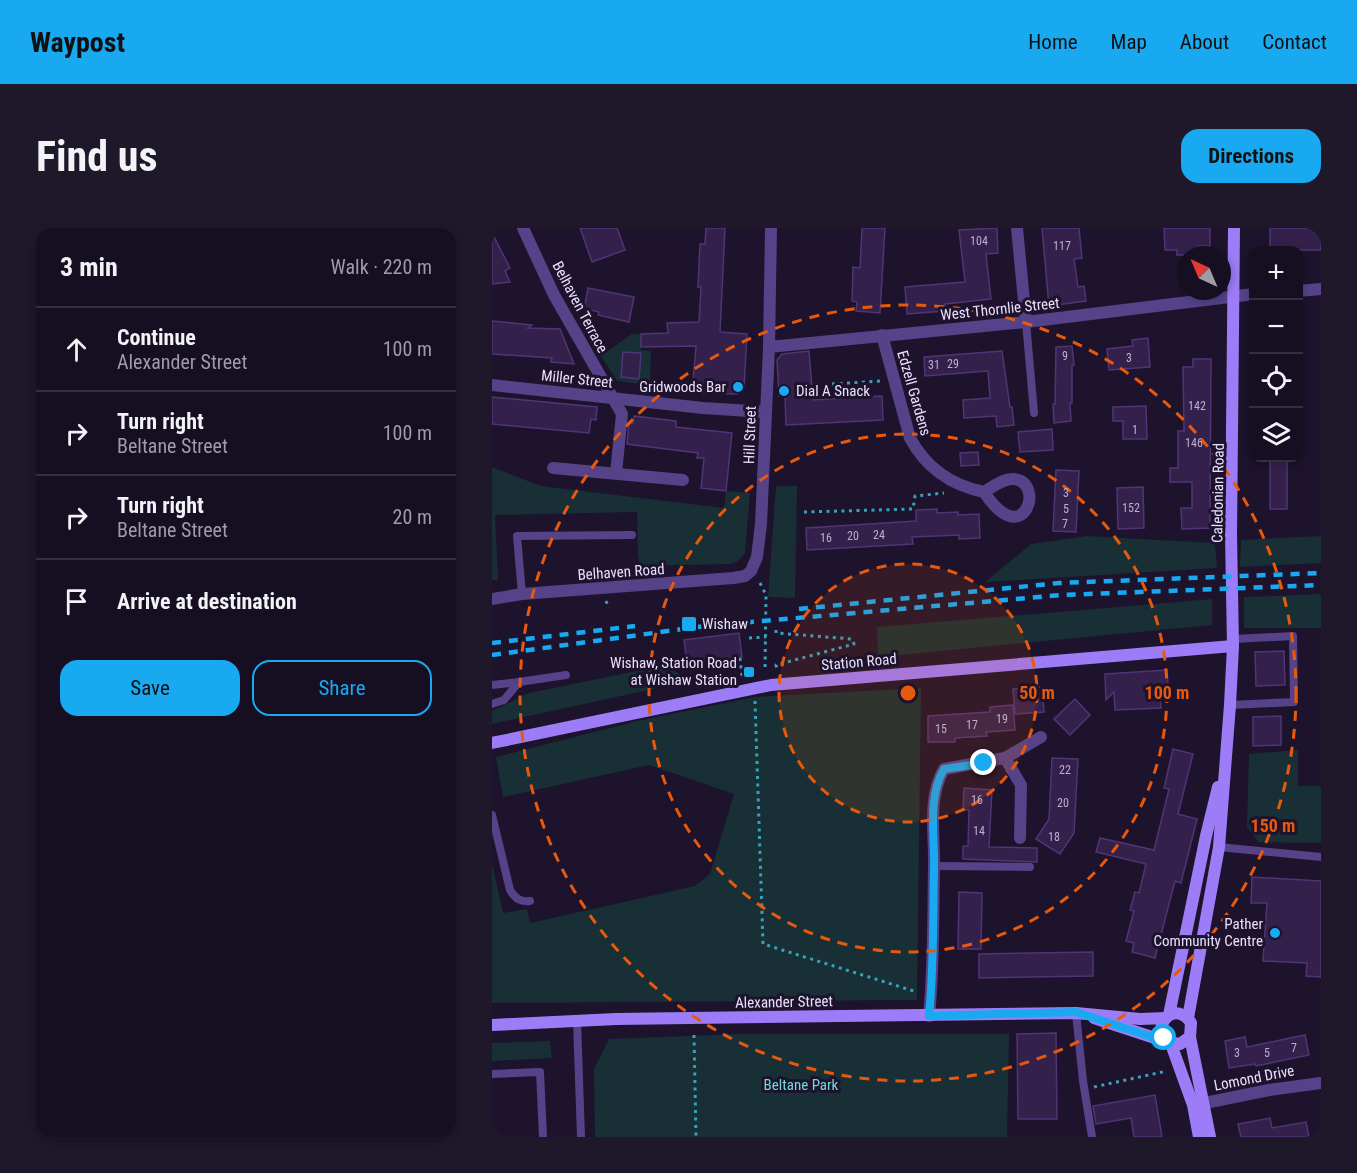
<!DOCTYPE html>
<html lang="en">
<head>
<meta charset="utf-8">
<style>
	:root { --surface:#160e21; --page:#1f172a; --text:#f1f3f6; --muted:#9e9ca5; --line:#352e3f; --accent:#18a9f1 }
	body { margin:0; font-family:"Roboto Condensed",sans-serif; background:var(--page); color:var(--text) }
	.controls { position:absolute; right:18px; top:18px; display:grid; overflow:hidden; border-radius:12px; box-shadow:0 3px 9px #0003 }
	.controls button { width:54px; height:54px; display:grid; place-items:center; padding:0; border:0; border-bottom:2px solid var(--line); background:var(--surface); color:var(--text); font:30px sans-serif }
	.compass { position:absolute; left:685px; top:18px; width:54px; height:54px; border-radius:50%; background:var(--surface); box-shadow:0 3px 9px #0003; rotate:316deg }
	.stop { position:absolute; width:18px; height:18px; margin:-14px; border:4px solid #18a9f1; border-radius:50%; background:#fff }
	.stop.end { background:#18a9f1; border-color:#fff; box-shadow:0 2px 6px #0008 }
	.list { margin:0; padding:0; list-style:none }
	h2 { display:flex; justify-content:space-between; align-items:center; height:78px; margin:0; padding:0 24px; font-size:26px }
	h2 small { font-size:20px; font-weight:400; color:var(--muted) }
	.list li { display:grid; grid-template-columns:39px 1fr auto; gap:18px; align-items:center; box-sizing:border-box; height:84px; padding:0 24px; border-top:2px solid var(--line) }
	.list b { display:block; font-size:22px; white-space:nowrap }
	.list p { margin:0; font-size:20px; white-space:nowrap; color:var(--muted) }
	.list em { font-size:20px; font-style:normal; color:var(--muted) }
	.actions { display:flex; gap:12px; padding:18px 24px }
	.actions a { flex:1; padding:14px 0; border:2px solid var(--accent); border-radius:18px; text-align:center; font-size:21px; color:var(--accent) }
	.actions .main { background:var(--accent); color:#111 }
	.icon { flex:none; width:33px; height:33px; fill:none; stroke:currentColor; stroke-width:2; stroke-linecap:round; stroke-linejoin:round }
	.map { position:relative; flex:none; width:829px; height:909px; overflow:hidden; border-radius:18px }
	header { display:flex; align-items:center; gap:36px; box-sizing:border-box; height:84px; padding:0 30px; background:var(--accent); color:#111 }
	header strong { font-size:28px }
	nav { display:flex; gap:33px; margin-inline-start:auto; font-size:21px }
	.intro { display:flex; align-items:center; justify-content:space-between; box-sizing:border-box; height:144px; padding:0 36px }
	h1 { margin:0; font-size:42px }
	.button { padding:15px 27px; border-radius:18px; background:var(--accent); color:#111; font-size:21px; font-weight:700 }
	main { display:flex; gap:36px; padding:0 36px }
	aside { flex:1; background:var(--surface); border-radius:18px; box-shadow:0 3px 9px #0003 }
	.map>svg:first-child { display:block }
	.green { fill:#172f35 }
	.building { fill:#33214c; stroke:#513476; stroke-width:1.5 }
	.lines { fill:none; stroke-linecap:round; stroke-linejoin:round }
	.path { stroke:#39a2b8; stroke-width:3; stroke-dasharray:3 4.5; stroke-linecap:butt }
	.lane { stroke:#554288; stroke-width:8 }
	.street { stroke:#554288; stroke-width:12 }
	.secondary { stroke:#9d7df7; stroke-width:12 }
	.rail { stroke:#18a9f1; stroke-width:4.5; stroke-dasharray:9 8; stroke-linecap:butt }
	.route { stroke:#18a9f1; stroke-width:8 }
	.ring { fill:none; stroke:#e8590c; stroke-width:3; stroke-dasharray:10 8 }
	.poi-dot { fill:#18a9f1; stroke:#1d132c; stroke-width:2 }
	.labels { text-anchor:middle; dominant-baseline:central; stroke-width:6; stroke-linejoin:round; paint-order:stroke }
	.number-label { font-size:12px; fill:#bcb0d1 }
	.street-label { font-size:15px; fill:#eae0fd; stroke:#1d132c }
	.poi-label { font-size:15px; fill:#eae0fd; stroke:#1d132c; text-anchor:end }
	.park-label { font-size:15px; fill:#6edbd9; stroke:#1d132c }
	.centre { fill:#e8590c; stroke:#1d132c; stroke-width:3 }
	.ring-label { font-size:18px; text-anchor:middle; font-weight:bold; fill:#e8590c; stroke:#1d132c; stroke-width:6; stroke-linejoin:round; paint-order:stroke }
</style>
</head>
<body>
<header>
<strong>Waypost</strong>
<nav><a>Home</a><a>Map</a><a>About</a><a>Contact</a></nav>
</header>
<div class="intro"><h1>Find us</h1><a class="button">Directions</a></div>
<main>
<aside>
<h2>3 min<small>Walk · 220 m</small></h2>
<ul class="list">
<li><svg class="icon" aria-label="ahead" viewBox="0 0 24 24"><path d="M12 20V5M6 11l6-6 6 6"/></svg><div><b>Continue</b><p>Alexander Street</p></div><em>100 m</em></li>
<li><svg class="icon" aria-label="right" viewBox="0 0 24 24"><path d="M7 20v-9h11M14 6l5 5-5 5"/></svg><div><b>Turn right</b><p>Beltane Street</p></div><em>100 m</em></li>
<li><svg class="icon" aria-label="right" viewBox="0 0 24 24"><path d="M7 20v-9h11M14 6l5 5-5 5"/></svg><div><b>Turn right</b><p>Beltane Street</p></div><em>20 m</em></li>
<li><svg class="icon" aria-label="arrive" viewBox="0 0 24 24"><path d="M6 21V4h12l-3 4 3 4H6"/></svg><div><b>Arrive at destination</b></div></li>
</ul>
<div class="actions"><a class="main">Save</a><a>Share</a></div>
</aside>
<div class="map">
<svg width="829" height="909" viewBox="0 0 829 909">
	<rect width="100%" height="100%" fill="#1d132c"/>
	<g class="green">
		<path d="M140,106H149V122L159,123L158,157L125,153L109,128Z"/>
		<path d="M0,239L49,258L232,280L234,263L258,265L253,325L246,333L238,336L148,338L146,327L145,284L3,287L6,352H0Z"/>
		<path d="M284,258H305L303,370L276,369Z"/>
		<path d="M595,308L723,315L725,340L493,354L539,316Z"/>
		<path d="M829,308V335L748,339L749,312Z"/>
		<path d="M829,366V400H752V369Z"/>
		<path d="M720,371V397L386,429L385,399Z"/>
		<path d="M174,437L198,453L0,496V483L37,465Z"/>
		<path d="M429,460L425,772L0,775V636L11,685L35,681L38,695L203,658L218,646L242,566L157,537L11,569L4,529L145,493L263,469Z"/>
		<path d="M806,522V558H829V615L766,614L755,599L757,526Z"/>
		<path d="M247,806H517L515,909H103L102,841L117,811Z"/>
		<path d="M58,813L60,830L0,833V815Z"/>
	</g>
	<g class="building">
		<path d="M88,0H125L133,22L100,34Z"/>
		<path d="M214,0H233L228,104L255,106L252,160L245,166L206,165L207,154L201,153L204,118L149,119V106L176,105L175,95L207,94L209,59H206L208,16H213Z"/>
		<path d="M370,0H393L388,85L364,83L365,74L360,73L361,39L368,40Z"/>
		<path d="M505,0L506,25L494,26L499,71L453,76V83L415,86L413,59L473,54L467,2Z"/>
		<path d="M550,0H587L590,30L582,31L586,59L592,58L594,73L557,78Z"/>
		<path d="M672,0H718V18H706L707,27H685V22H673Z"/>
		<rect x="778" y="0" width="51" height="22"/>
		<path d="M0,5L18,40L13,43L18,54L0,56Z"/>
		<path d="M96,60L142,69L137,94L106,87L107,84L92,81Z"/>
		<path d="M0,93L40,97L36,100L68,101L82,136L59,134L60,130L0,126Z"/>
		<path d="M656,110L658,139L617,142L615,121L641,118L640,112Z"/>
		<path d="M580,118L582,137H580V175H578L579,193L562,195L561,176H563L564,119Z"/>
		<path d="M317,123L321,172L390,168L391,192L294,197L293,168H287L285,132L290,126Z"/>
		<path d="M510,123L518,179H520L522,197L505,199L504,188L472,190L471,172L498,170L496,143L433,148L432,129Z"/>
		<path d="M131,124L149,125L147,151L129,149Z"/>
		<path d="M701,131H719L718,300L690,301L689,280H700V254H678V240H686V203H692L691,139H701Z"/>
		<path d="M0,169L105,179L104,192L99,191L97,205L0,196Z"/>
		<path d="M654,178L655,211H631V193H621V179Z"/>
		<path d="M142,188L184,193V199L240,205L234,263L209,260L212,230H205L206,225L135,216L137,195H141Z"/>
		<path d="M560,201L561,222L528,224L526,204Z"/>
		<path d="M486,224L487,237L469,238L468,225Z"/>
		<rect x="778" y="230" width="17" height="51"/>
		<path d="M564,242L587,243L584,304L561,303Z"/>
		<path d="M651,259L652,300L626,301L625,260Z"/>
		<path d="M445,281V285L466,284V287L487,286L488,310L467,311V307L420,309L421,316L315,322L314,300L424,293V282Z"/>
		<path d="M247,405L250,429L195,435L192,412Z"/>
		<path d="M792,423L793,457L764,458L763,424Z"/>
		<path d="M675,442L677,469L668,470L669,480L623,482L622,464L614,472L613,446Z"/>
		<path d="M550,459L552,484L523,486L521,461Z"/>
		<path d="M583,471L598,487L578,507L562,491Z"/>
		<path d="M521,477L523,502L494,504L495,508L463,510V514H436V488L498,484V479Z"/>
		<path d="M789,488V517L761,518V489Z"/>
		<path d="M681,521L701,526L686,586L705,591L689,655L683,653L663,730L640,724L642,715L634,713L642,683L638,682L643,664L647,665L654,636L604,624L608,610L662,622L677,561L672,560Z"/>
		<path d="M560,530L586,531L582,605L568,626L544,611L557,591Z"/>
		<path d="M472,560L500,562L497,619L545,620V634L471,631V618H476L477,582H471Z"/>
		<path d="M760,649L829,653V749L814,748L815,735L771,733L775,675H759Z"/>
		<path d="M467,664L490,665L489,721H466Z"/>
		<path d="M601,724V748L487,750V726Z"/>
		<path d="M564,805L565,891H526L525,806Z"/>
		<path d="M813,807L817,827L764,838L763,836L737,840L733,813L753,809L755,819Z"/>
		<path d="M663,867L670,909H642L639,890L604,896L601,878Z"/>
		<path d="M778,890L780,900L814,894L817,909H749L746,896Z"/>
	</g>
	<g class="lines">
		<g class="path">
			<path d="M340,156L389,153"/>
			<path d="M312,284L421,281L423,268L452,265"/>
			<path d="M268,355L274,367L273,443"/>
			<path d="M114,373L117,380"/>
			<path d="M284,402V405L360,411L362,416L284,437L285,443"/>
			<path d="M257,410L274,409"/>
			<path d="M248,430L250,448"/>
			<path d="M263,473L271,716L425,764"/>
			<path d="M202,807L204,909"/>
			<path d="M602,859L675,843"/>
		</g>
		<g class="lane">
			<path d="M534,94L542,185"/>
			<path d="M30,366L25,308L140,307"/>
			<path d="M0,457L27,454"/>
			<path d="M0,476L12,472L27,454L74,447"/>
			<path d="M738,477L802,474L801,408L741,411"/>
			<path d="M0,587L18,662C24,671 28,674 38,673"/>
			<path d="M727,619L829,629"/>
			<path d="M443,638L538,639"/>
			<path d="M584,785L591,853L600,909"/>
			<path d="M85,793L89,909"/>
			<path d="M0,846L48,844L51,909"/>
		</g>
		<g class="street">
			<path d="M31,0L62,67L130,186L124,245"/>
			<path d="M525,0L534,94"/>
			<path d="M806,63L829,61"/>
			<path d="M390,107L418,210C434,240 458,257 492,264C501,259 511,250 522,251C554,254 532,325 492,264"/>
			<path d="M277,119L534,94L762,66"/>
			<path d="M0,157L211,180L274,184"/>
			<path d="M61,240L191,252"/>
			<path d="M0,371L30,366L241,350L253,348L259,343L265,329L269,296L277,119L279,0"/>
			<path d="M513,530L529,557L528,610"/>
			<path d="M437,788C442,739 441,689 442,640C443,608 435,570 452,541L513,530L549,509"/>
			<path d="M703,877L777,862L829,855"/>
		</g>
		<g class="secondary">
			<path d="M0,515L279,457L741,418"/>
			<path d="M677,787L714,608L726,559"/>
			<path d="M602,790L675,814"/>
			<path d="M696,790L727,619L738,477L741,418L739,306L742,0"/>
			<path d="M0,797L124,791L584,785L648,791L674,790"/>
			<path d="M698,809L688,816L675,814L669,802C671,784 689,779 699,795L698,809L718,909"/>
			<path d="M679,816L701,877L707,909"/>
		</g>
		<g class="rail">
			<path d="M307,381L567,355L829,345"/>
			<path d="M0,415L143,398"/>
			<path d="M0,427L213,398L570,367L829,357"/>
		</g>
	</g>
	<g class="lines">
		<path class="route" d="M492,535L452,541C435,570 443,608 442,640C441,689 442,739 437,788L584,784L675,814L672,810"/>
	</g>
	<circle cx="416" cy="465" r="129" fill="#e8590c" fill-opacity=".12"/>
	<g class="ring">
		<circle cx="416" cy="465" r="129"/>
		<circle cx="416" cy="465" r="259"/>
		<circle cx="416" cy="465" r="388"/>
	</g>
	<g class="poi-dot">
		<circle cx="246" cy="159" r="6"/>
		<circle cx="292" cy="163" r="6"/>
		<rect x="189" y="388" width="16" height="16" rx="3"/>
		<rect x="251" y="438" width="12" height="12" rx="3"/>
		<circle cx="783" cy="705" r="6"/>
	</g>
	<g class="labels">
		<g class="number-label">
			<text x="487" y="13">104</text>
			<text x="570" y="18">117</text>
			<text x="573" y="128">9</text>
			<text x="637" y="130">3</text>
			<text x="461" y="136">29</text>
			<text x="442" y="137">31</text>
			<text x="705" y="178">142</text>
			<text x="643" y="202">1</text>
			<text x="702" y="215">146</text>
			<text x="574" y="265">3</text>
			<text x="639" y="280">152</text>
			<text x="574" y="281">5</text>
			<text x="573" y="296">7</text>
			<text x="387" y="307">24</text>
			<text x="361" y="308">20</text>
			<text x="334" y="310">16</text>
			<text x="510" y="491">19</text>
			<text x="480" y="497">17</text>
			<text x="449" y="501">15</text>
			<text x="573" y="542">22</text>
			<text x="485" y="572">16</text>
			<text x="571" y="575">20</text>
			<text x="487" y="603">14</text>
			<text x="562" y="609">18</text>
			<text x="802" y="820">7</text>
			<text x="745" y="825">3</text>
			<text x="775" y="825">5</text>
		</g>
		<g class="street-label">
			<text transform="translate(88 79) rotate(62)">Belhaven Terrace</text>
			<text transform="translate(508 81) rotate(-6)">West Thornlie Street</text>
			<text transform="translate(85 151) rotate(6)">Miller Street</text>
			<text transform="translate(422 165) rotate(74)">Edzell Gardens</text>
			<text transform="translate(258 207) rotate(-88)">Hill Street</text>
			<text transform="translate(726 265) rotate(-89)">Caledonian Road</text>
			<text transform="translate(129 344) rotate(-4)">Belhaven Road</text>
			<text transform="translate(367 434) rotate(-5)">Station Road</text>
			<text transform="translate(292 774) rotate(-1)">Alexander Street</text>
			<text transform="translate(762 850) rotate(-11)">Lomond Drive</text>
		</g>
		<g class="poi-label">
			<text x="234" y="159">Gridwoods Bar</text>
			<text x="304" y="163" text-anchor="start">Dial A Snack</text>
			<text x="210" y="396" text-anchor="start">Wishaw</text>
			<text x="245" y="435">Wishaw, Station Road<tspan x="245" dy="17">at Wishaw Station</tspan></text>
			<text x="771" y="696">Pather<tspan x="771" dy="17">Community Centre</tspan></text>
		</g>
		<g class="park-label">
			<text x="309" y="857">Beltane Park</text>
		</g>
	</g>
	<circle cx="416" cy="465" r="9" class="centre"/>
	<g class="ring-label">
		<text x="545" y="471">50 m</text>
		<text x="675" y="471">100 m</text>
		<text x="781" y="604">150 m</text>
	</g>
</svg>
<div class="controls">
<button>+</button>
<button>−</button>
<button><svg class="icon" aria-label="locate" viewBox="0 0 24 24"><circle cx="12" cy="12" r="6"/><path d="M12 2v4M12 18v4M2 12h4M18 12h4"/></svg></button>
<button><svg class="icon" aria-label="layers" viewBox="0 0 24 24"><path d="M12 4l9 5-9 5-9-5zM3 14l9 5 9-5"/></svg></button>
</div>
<svg class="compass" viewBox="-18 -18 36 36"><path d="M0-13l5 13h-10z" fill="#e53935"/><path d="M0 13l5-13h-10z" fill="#9e9ca5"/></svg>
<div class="stop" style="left:672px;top:810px"></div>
<div class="stop end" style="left:492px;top:535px"></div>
</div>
</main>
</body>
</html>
